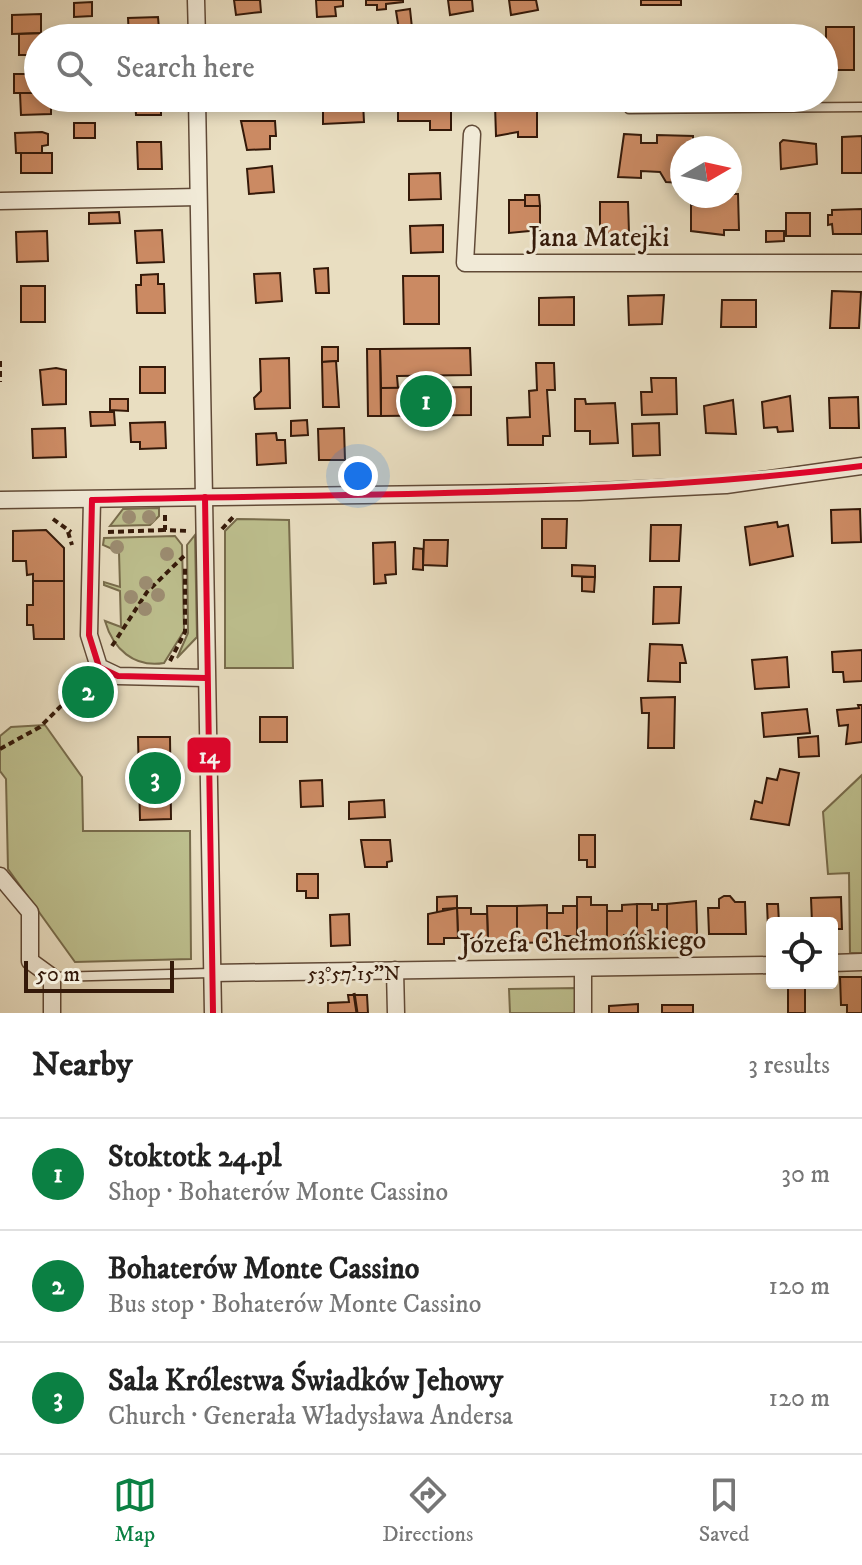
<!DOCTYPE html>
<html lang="en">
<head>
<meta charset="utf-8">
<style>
	:root { --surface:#fff; --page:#f6f6f6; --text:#222; --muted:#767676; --line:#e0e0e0; --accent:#0b8043 }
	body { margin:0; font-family:"IM FELL DW Pica",serif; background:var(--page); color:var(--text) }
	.controls { position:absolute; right:24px; bottom:24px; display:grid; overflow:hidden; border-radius:8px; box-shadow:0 4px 12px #0003 }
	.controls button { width:72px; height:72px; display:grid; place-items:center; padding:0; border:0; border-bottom:2px solid var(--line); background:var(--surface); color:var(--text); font:40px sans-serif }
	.compass { position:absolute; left:670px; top:136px; width:72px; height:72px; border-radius:50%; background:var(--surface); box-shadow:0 4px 12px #0003; rotate:81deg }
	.scale { position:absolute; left:24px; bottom:20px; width:150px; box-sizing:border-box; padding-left:8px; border:4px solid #341909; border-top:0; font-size:22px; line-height:28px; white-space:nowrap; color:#341909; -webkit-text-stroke:6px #f1ead7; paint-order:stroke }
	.you { position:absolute; left:358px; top:476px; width:28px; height:28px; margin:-20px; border:6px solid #fff; border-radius:50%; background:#1a73e8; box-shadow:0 0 0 12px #1a73e833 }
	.badge { display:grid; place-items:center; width:52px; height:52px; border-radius:50%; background:var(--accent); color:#fff; font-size:26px; font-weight:700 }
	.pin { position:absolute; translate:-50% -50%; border:4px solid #fff; box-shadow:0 2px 8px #0006 }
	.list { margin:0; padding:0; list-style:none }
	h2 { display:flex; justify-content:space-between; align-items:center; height:104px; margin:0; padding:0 32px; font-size:34px }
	h2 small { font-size:26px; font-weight:400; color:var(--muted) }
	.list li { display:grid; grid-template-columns:52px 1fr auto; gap:24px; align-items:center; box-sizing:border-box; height:112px; padding:0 32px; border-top:2px solid var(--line) }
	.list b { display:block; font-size:30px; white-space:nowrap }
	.list p { margin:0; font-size:26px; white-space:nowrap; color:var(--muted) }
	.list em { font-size:26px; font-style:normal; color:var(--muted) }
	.icon { flex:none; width:44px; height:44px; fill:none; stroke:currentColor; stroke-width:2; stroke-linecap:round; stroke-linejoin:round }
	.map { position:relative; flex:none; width:862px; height:1013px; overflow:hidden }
	.search { position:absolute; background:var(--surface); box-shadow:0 4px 12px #0003; left:24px; right:24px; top:24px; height:88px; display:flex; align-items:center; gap:20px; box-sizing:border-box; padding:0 28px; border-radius:44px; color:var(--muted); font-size:30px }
	.sheet { height:440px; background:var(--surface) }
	nav { display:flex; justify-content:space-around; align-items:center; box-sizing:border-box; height:112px; border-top:2px solid var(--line); background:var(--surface); font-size:22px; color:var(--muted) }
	nav a { display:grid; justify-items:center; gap:4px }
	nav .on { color:var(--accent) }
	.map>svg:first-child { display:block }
	.green { fill:#bdbf8e; stroke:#786c4c; stroke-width:2 }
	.building { fill:#cb8a63; stroke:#341909; stroke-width:2 }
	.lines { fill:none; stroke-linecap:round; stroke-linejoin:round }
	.service-casing { stroke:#614a37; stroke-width:11 }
	.minor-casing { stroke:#614a37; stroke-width:19 }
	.path { stroke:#341909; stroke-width:4; stroke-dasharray:6 4; stroke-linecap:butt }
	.service { stroke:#f1ead7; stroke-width:8 }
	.minor { stroke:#f1ead7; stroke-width:16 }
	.bus-1-casing { stroke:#f1ead7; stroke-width:12 }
	.bus-1 { stroke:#e4002b; stroke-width:6 }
	.tree { fill:#9c8d72 }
	.ticks { fill:none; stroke:#341909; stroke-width:3 }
	.labels { text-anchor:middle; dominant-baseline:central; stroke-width:6; stroke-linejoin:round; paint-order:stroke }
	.street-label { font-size:28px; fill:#341909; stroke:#f1ead7 }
	.ticks-label { font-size:20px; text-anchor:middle; fill:#341909; stroke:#f1ead7; stroke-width:6; stroke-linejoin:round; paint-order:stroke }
	.line-badge { stroke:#f1ead7; stroke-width:3 }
	.badge-label { font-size:22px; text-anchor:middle; font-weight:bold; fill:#fff }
</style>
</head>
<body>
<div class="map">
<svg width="862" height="1013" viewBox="0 0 862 1013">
	<rect width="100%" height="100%" fill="#e9dec1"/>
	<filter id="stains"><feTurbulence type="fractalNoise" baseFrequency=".0025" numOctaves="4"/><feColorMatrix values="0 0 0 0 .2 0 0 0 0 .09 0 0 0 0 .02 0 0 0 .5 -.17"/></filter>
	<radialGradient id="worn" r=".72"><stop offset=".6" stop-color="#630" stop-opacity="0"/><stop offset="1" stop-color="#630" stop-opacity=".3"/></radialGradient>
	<g class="green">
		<path d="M159,508V516L150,525L110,526L123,509Z"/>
		<path d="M237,519L289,520L293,668H225V531Z"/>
		<path d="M195,535L197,637L177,658L188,633L187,545Z"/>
		<path d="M175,536L182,545L184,631L164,663C134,668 113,649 105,621L121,627L120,591L104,585V582L120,587L119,552L103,545L104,538Z"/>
		<path d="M45,725L82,777L83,831H190L191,959L75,962L8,869L6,779L0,771V736L11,727Z"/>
		<path d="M862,775V953H850L849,873L828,874L823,812Z"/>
		<path d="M578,988L579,1013H510L509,989Z"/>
	</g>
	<g class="building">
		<path d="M234,0H260L261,12L236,15Z"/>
		<path d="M316,0H343V6L335,7L336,16L317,17Z"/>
		<path d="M366,0H403V2L386,4V9L377,10V5H366Z"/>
		<path d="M448,0H472L473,11L450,15Z"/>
		<path d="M509,0H536L538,10L511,15Z"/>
		<rect x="641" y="0" width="40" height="5"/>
		<path d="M92,2V16L74,17V3Z"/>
		<path d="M410,9L412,28L399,30L396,11Z"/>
		<path d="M41,14V33L12,34V15Z"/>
		<path d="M158,17L159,29H166V38H129L128,18Z"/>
		<rect x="826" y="27" width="28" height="43"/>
		<path d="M47,33V38H38V55H19V34Z"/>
		<rect x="14" y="74" width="24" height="19"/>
		<path d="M20,93H38V98H51V114L21,115Z"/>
		<path d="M135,98H161V115H136Z"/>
		<path d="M322,98H369V102L323,104Z"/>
		<path d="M398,98H451V130H430V121H398Z"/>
		<path d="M504,100H519V105L537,104V137H518V132L496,136L495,105H504Z"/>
		<path d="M363,102L364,122L323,124V104Z"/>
		<path d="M241,121H275L276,136H270V149L247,150Z"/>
		<rect x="74" y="123" width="21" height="15"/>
		<path d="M42,132L48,134V145L42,146V153H16L15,133Z"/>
		<path d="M624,134L641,135V143H657V135L693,136V148H682V183L666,182L660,172L641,171V178L618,177Z"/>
		<path d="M862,136V173H842V137Z"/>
		<path d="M783,140L816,144L817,164L781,169L780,143Z"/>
		<path d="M137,142H161L162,169H138Z"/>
		<rect x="21" y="153" width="31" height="20"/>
		<path d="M272,166L274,192L249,194L247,169Z"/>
		<path d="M440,173L441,199L409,200V174Z"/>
		<path d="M730,194H738L739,230H724V235L691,231V205H706V196Z"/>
		<path d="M525,195H539L540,206H525Z"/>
		<path d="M509,200H525V206H540V230L509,233Z"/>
		<path d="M600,202H628L629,233L600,234Z"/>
		<path d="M862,209V234H833L832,224L828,225V215H832V210Z"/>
		<path d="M119,212L120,223L89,224V213Z"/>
		<rect x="786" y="213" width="24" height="23"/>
		<path d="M443,225V252L411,253L410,226Z"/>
		<path d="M162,230L164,262L137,263L135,231Z"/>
		<path d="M47,231L48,261L17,262L16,232Z"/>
		<path d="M766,231H784V241L766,242Z"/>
		<path d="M328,268L329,293H316L314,269Z"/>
		<path d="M280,273L282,301L256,303L254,274Z"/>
		<path d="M158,274V284H164L165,313H137L136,285H141V275Z"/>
		<path d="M403,276H439V324H404Z"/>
		<rect x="21" y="286" width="24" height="36"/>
		<path d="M832,291L861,292L859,328H830Z"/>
		<path d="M664,295L662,324L629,325L628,296Z"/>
		<path d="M574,297V325H539V298Z"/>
		<path d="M722,300H756V327H721Z"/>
		<path d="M322,347H338V361L322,362Z"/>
		<path d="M470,348L471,375L397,376L398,388H381L380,349Z"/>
		<path d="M367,349H380L381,416H368Z"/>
		<path d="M289,358L290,408L255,409L254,398L261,391L260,359Z"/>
		<path d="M336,361L339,407H323L322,362Z"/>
		<path d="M536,363H554L555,390H547L550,436H543V445H508L507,418L530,417L529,391L537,390Z"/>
		<rect x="140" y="367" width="25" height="26"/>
		<path d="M56,368L66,370V404L43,405L40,370Z"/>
		<path d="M651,378H676L677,414L642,415L641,392H652Z"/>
		<path d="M471,387V415L381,416V388Z"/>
		<path d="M790,396L793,431L778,432L777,427L764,428L762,402Z"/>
		<path d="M858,397L859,428H830L829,398Z"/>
		<path d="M110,399H128V411L110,410Z"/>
		<path d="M575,399H585L586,404L615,403L618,443L590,444V431H575Z"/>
		<path d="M733,400L736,434L706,433L704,406Z"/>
		<path d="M90,412H114L115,425L91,426Z"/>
		<path d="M307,420L308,435L291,436V421Z"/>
		<path d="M165,422L166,448L140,449V442H131L130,423Z"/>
		<path d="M659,423L660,455L633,456L632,424Z"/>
		<path d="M65,428L66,457L33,458L32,429Z"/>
		<path d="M344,428L345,460H319L318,429Z"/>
		<path d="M276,433L277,440H285L286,463L257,465L256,434Z"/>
		<path d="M860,509L861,542L832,543L831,510Z"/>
		<path d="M542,519H567L566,548H542Z"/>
		<path d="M777,522L778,527L788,525L793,556L750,565L745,527Z"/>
		<path d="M651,525H681L679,561H650Z"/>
		<path d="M46,530L64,548V581H33V574L27,575L26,561H13V531Z"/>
		<path d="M424,540H448L447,566L423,565Z"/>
		<path d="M395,542L396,574L385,575L386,583L374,584L373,543Z"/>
		<path d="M414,548L423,549V570L413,569Z"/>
		<path d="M572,565L595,566V577L572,576Z"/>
		<path d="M582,577H595L594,592L582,591Z"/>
		<path d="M33,581H64V639H34L33,625H27V605H33Z"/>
		<path d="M654,587H681L679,623L653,624Z"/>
		<path d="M650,644L682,645L686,663H680V682L648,681Z"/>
		<path d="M862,650V681L844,682L843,672H833L832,652Z"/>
		<path d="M787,657L789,687L755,689L752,660Z"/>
		<path d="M675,697L674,748H648L649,713H642L641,698Z"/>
		<path d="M858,705H862V742L846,744L848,725L839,726L837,710L859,708Z"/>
		<path d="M807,709L810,733L764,737L762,713Z"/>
		<rect x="260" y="717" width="27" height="25"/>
		<path d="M818,736L819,756L799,757L798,738Z"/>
		<path d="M138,737H170L171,819L140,820Z"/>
		<path d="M780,769L799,773L789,825L751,819L755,801L762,803L767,778L777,780Z"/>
		<path d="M322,780L323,806L301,807L300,781Z"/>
		<path d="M384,800L385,817L349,819V802Z"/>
		<path d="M579,835H595V867H587V860H579Z"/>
		<path d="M361,840H390L392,861L387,862V867H365Z"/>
		<path d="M297,874H318V898H306V891H297Z"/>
		<path d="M457,896V908L443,909V914H437V897Z"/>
		<path d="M724,896H730L735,902H745L746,934H709L708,908H719V899Z"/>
		<path d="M577,897H591V905H607V941H585V936H577Z"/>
		<path d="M841,897L842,929H832V923H812L811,898Z"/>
		<path d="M696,901L697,935H689V941H667V904Z"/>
		<path d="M637,904H652V910H658V904H667V941H651V935H637Z"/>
		<path d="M637,904V935H624V941H607V911H622V905Z"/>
		<path d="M767,904H778L779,923H772V928H768Z"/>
		<path d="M547,905V942L523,943V937H517V906Z"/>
		<path d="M487,906H517V937H511V943H488Z"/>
		<path d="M563,906H577V936H564V942H547V913H563Z"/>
		<path d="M457,908H471V914H487L488,943H472L473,938H458Z"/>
		<path d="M457,908L458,938H444V944H428V914Z"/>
		<path d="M349,914L350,945L331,946L330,915Z"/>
		<path d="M840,977H862V1013H847V1005H841Z"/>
		<rect x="788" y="984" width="17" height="29"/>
		<path d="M348,995H367L368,1013H328V1003L349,1002Z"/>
		<path d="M638,1004V1013H609V1006Z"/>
		<rect x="662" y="1005" width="31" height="8"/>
	</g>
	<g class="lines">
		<defs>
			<g id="service">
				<path d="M629,109L862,107"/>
				<path d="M52,977L211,973"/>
			</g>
			<g id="minor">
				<path d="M196,0L197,38"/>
				<path d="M197,98L213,1013"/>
				<path d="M472,134L465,263H862"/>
				<path d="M0,201L198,197"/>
				<path d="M0,500L579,492L726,485L862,466"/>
				<path d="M92,500L89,635L99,667L118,676L206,678"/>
				<path d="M0,876L30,912V961L52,977V1013"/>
				<path d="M832,963L862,962"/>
				<path d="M395,970L396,1013"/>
				<path d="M212,973L772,965"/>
				<path d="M583,1013V969"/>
			</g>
		</defs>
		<use href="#service" class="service-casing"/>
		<use href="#minor" class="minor-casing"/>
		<g class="path">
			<path d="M0,361V382"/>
			<path d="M165,515V530L189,531"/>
			<path d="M53,519L71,532"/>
			<path d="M222,529L235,515"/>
			<path d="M68,532L72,545"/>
			<path d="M108,532L165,530"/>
			<path d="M112,646L147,592L185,555"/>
			<path d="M170,661L185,632V565"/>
			<path d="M0,749L40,727L88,679"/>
		</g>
		<use href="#service" class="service"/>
		<use href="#minor" class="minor"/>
		<defs>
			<g id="bus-1">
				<path d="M205,497L213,1013"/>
				<path d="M92,500C349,493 606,498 862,466"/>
				<path d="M92,500L89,635L99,667L118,676L206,678"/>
			</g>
		</defs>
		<use href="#bus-1" class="bus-1-casing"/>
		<use href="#bus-1" class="bus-1"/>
	</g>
	<g class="tree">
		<circle cx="129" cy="517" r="7"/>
		<circle cx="149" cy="517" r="7"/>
		<circle cx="117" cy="547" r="7"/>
		<circle cx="167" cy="554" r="7"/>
		<circle cx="146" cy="583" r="7"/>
		<circle cx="158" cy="595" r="7"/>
		<circle cx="131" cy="597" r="7"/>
		<circle cx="145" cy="609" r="7"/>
	</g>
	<path class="ticks" d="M354,993L357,1013"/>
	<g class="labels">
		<g class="street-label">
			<text x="599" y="237">Jana Matejki</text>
			<text transform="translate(583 942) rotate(-1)">Józefa Chełmońskiego</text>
		</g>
	</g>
	<g class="ticks-label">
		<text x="354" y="980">53°57'15"N</text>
	</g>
	<rect class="line-badge" x="186" y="736" width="46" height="38" rx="8" fill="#e4002b"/>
	<g class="badge-label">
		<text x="209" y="763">14</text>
	</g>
	<rect width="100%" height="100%" filter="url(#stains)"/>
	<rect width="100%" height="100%" fill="url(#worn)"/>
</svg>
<div class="controls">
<button><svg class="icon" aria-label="locate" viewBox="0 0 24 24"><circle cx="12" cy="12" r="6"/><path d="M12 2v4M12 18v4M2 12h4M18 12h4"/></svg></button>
</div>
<svg class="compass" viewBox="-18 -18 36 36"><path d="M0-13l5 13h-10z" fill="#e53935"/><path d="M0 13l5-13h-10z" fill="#767676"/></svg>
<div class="scale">50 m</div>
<div class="you"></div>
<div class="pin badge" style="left:426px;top:401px">1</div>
<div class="pin badge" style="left:88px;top:692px">2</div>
<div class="pin badge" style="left:155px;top:778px">3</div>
<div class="search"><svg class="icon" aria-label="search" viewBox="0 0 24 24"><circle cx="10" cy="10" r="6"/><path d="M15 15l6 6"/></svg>Search here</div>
</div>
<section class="sheet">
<h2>Nearby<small>3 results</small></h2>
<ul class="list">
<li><span class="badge">1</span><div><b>Stoktotk 24.pl</b><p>Shop · Bohaterów Monte Cassino</p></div><em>30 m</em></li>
<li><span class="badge">2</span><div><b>Bohaterów Monte Cassino</b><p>Bus stop · Bohaterów Monte Cassino</p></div><em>120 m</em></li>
<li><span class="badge">3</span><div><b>Sala Królestwa Świadków Jehowy</b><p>Church · Generała Władysława Andersa</p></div><em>120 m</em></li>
</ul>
</section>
<nav>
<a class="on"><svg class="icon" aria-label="map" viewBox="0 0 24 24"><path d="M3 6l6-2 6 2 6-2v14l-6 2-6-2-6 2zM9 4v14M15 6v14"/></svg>Map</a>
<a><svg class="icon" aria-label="directions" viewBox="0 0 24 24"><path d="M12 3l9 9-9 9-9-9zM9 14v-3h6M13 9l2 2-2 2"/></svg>Directions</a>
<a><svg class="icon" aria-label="saved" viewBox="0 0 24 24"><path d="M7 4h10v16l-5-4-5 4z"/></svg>Saved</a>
</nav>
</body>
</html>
